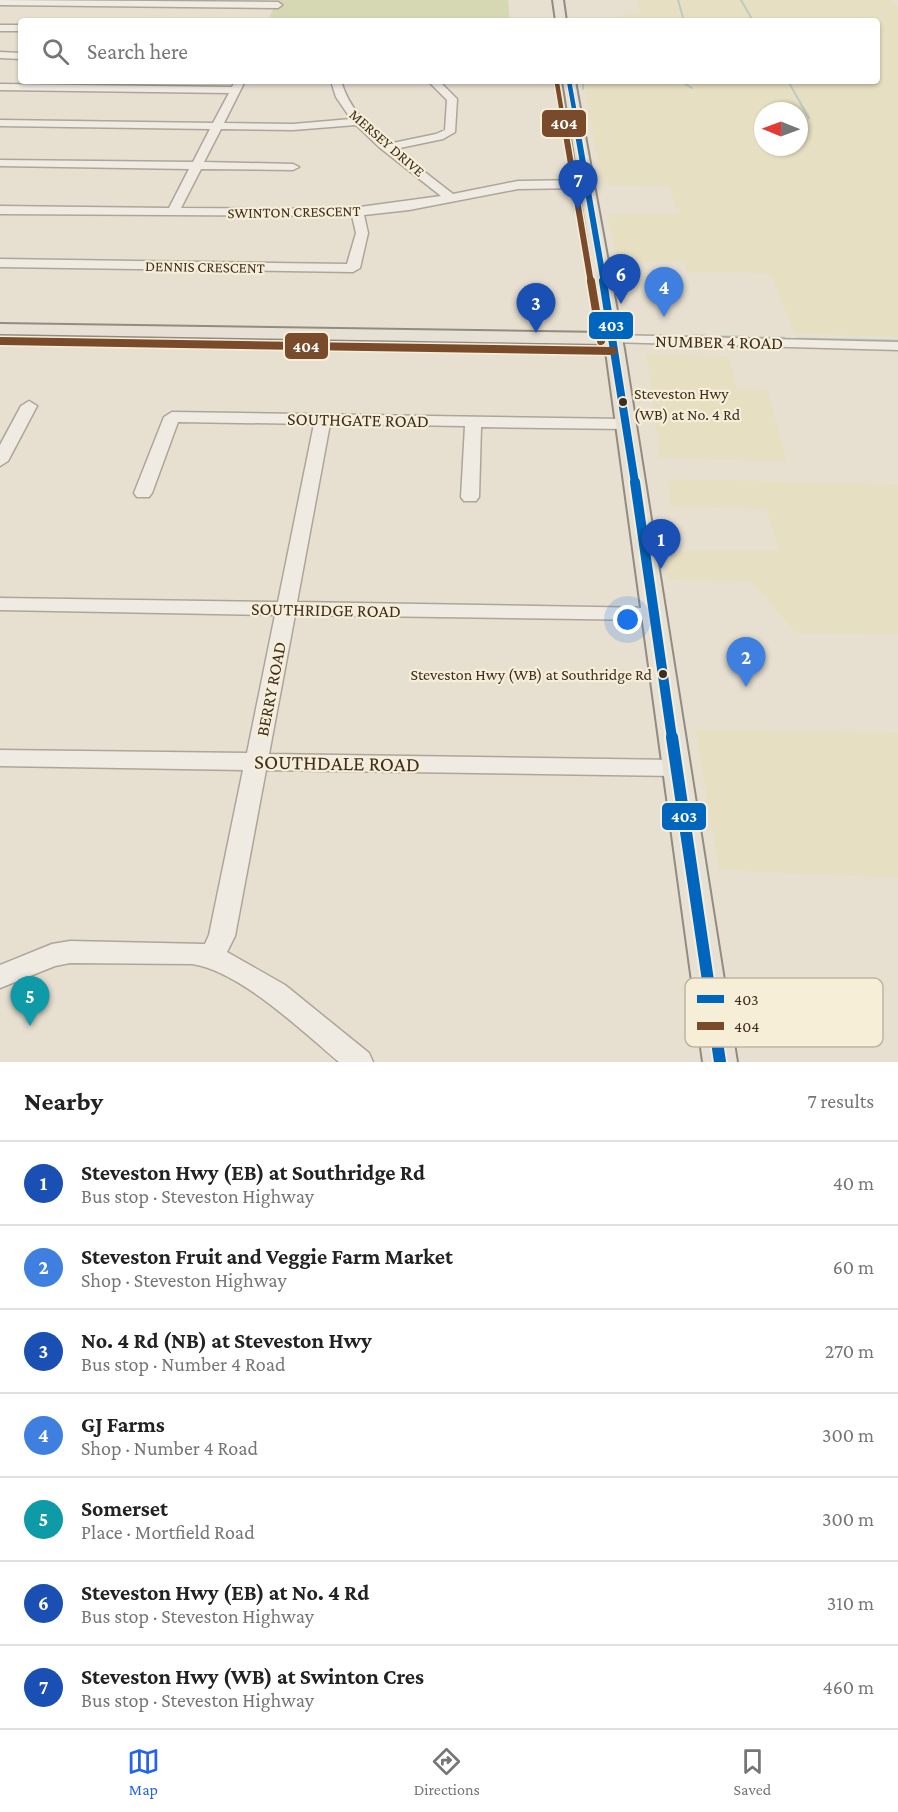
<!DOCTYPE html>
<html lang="en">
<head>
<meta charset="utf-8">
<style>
	:root { --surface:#fff; --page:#f2f2f2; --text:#222; --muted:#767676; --line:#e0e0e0; --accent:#2563eb }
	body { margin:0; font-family:"Crimson Pro",serif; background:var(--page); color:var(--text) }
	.compass { position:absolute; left:754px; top:102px; width:54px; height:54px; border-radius:50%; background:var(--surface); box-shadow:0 2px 4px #0004; rotate:271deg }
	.you { position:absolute; left:628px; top:620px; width:21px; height:21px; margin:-15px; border:4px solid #fff; border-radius:50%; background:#1a73e8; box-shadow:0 0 0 9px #1a73e833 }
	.badge { display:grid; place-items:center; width:39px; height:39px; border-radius:50%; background:var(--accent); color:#fff; font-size:20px; font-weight:700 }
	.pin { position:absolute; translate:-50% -50px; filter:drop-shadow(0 2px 3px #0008) }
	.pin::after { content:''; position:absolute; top:32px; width:21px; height:18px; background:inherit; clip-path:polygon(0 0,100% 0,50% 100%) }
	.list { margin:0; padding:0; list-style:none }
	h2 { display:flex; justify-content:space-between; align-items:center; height:78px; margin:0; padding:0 24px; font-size:26px }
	h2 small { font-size:20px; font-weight:400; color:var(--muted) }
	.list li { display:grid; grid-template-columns:39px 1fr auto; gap:18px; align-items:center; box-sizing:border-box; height:84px; padding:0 24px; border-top:2px solid var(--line) }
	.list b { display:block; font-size:22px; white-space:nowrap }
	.list p { margin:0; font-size:20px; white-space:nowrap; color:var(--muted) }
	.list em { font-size:20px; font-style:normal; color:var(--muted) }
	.icon { flex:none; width:33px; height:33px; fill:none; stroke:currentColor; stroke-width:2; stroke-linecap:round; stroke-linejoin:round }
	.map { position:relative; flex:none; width:898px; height:1062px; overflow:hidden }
	.search { position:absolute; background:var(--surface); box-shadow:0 2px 4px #0004; left:18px; right:18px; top:18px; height:66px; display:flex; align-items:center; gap:15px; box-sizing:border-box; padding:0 21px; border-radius:6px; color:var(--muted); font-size:22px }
	.sheet { height:666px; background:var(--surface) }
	nav { display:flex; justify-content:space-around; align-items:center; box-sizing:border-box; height:84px; border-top:2px solid var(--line); background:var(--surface); font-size:16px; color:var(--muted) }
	nav a { display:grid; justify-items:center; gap:3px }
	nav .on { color:var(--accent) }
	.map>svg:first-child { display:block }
	.farmland { fill:#e6dfc2; fill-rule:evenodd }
	.green { fill:#d6d7b3 }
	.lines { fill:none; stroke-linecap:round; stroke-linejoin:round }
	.stream-far1 { stroke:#bcccc2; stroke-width:2 }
	.stream { stroke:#bcccc2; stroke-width:3 }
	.minor-casing { stroke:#ada599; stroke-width:3 }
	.major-casing { stroke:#928b80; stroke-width:4 }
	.minor { fill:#efebe3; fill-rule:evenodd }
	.major { fill:#e6e1d4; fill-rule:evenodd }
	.bus-1-far4-casing { stroke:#f7eed8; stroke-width:7 }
	.bus-1-far3-casing { stroke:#f7eed8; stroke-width:9 }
	.bus-1-far2-casing { stroke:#f7eed8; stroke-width:11 }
	.bus-1-far1-casing { stroke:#f7eed8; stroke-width:14 }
	.bus-1-casing { stroke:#f7eed8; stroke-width:16 }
	.bus-2-far2-casing { stroke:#f7eed8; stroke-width:7 }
	.bus-2-far1-casing { stroke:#f7eed8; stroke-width:9 }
	.bus-2-casing { stroke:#f7eed8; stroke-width:11 }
	.bus-1-far4 { stroke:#0065bd; stroke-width:4.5 }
	.bus-1-far3 { stroke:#0065bd; stroke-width:6 }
	.bus-1-far2 { stroke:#0065bd; stroke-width:8 }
	.bus-1-far1 { stroke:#0065bd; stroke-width:10 }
	.bus-1 { stroke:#0065bd; stroke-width:12 }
	.bus-2-far2 { stroke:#7a4b2a; stroke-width:4.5 }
	.bus-2-far1 { stroke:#7a4b2a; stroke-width:6 }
	.bus-2 { stroke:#7a4b2a; stroke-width:8 }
	.bus-dot { fill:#3d2e20; stroke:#f7eed8; stroke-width:2 }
	.labels { text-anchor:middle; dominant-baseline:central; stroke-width:4.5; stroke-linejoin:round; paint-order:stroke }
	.far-street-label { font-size:15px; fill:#3d2e20; stroke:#f7eed8 }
	.bus-label { font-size:16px; fill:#3d2e20; stroke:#f7eed8; text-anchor:start }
	.street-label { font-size:18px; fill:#3d2e20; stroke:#f7eed8 }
	.near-street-label { font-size:21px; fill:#3d2e20; stroke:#f7eed8 }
	.key { fill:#f7eed8; stroke:#bfb4a1; stroke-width:1.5 }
	.key-label { font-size:16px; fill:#3d2e20 }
	.line-badge { stroke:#f7eed8; stroke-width:2 }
	.badge-label { font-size:16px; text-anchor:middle; font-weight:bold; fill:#fff }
</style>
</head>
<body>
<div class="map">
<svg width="898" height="1062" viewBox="0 0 898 1062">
	<rect width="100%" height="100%" fill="#e7e0d1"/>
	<g class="farmland">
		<path d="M637,0H891L898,6V337L795,334L770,273L686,272L684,262H617L607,214H678L669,186L602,185L583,81H877V21H616L624,15L640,13ZM763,111H799V147H763Z"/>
		<path d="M646,354L729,356L737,388L767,389L787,462L660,458Z"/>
		<path d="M667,479L898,484V634L796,633L751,581L669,580L665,551H779L766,509L671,507Z"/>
		<path d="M695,729L898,732V878L719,870Z"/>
	</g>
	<path class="green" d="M277,0H508L510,21H268Z"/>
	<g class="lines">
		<g class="stream-far1">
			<path d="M678,0L684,21"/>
			<path d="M741,0L753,21"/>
			<path d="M680,81L692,88"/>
			<path d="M788,81L809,118"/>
			<path d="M583,83V89"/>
		</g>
		<g class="stream">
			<path d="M694,336H706"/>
			<path d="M720,337H744"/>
			<path d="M758,338H784"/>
			<path d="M797,339L898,341"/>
		</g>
		<defs>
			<g id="minor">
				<path d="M0,0L278,2L282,5L278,8L0,5Z"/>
				<rect x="0" y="25" width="21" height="6"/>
				<path d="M0,52L21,53V59L0,58Z"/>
				<path d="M235,81L244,83L224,123L293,124L351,119L336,97L331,81H341C349,108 367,126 388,144L436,134L445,130L447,100L428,81H439L457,99L455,132L443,139L395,149L453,194L518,181L585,180L591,184L585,188L518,189L409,210L364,215L368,233L360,268L353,272L0,267V259L347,264L356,233L352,216L0,214V206L169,208L189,169L0,166V160L193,162L210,129L0,126V120L213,123L229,93L0,90V84L232,87ZM356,125L379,147L441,196L345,209L181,208L201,169L293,170L299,167L293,164L204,162L221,129L293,130Z"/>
				<path d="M613,335L898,342V350L608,342L606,339L608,336Z"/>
				<path d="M29,401L37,406L8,461L0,466V445L21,406Z"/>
				<path d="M172,412L625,419L633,424L625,429L481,427L479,497L476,501H464L461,497L465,426L330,424L297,602L652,608L659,610L662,614L659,618L652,620L295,615L269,754L675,760L683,762L686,768L683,774L675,776L266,770L235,936L227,952L285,985L369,1053L373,1062H339C302,1031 240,971 192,964L70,963L55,966L0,988V965L52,944L70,941L205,944L209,935L243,770L0,766V750L247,753L275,615L0,610V598L278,602L314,424L178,422L152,493L149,497H137L134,493L164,417Z"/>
			</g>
			<g id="major">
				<path d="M553,0H563L566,21H556Z"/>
				<path d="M563,81H575L624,349L737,1062H703L605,344L0,334V324L603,333Z"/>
			</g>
		</defs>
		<use href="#minor" class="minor-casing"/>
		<use href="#major" class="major-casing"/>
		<use href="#minor" class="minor"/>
		<use href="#major" class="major"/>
		<defs>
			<path id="bus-1-far4" d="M569,81L577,125"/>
			<path id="bus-1-far3" d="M576,123L604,283"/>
			<path id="bus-1-far2" d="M603,281L635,483"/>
			<path id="bus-1-far1" d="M635,482L672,738"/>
			<path id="bus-1" d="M672,737L720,1062"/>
			<path id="bus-2-far2" d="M557,83L564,125"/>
			<path id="bus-2-far1" d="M564,123L591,283"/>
			<g id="bus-2">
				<path d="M591,281L601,341"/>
				<path d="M0,341L613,351"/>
			</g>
		</defs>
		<use href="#bus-1-far4" class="bus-1-far4-casing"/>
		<use href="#bus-1-far3" class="bus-1-far3-casing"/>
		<use href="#bus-1-far2" class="bus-1-far2-casing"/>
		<use href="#bus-1-far1" class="bus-1-far1-casing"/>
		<use href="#bus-1" class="bus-1-casing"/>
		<use href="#bus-2-far2" class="bus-2-far2-casing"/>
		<use href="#bus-2-far1" class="bus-2-far1-casing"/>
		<use href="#bus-2" class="bus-2-casing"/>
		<use href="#bus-1-far4" class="bus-1-far4"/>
		<use href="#bus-1-far3" class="bus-1-far3"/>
		<use href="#bus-1-far2" class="bus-1-far2"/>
		<use href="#bus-1-far1" class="bus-1-far1"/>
		<use href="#bus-1" class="bus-1"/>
		<use href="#bus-2-far2" class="bus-2-far2"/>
		<use href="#bus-2-far1" class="bus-2-far1"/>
		<use href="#bus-2" class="bus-2"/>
	</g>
	<g class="bus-dot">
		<circle cx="623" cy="402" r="5"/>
		<circle cx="663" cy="674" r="5"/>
	</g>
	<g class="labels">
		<g class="far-street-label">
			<text transform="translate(387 143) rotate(41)">MERSEY DRIVE</text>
			<text transform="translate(294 212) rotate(-1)">SWINTON CRESCENT</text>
			<text transform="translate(205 267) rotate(1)">DENNIS CRESCENT</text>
		</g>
		<g class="bus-label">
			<text x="634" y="393">Steveston Hwy<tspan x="634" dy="21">(WB) at No. 4 Rd</tspan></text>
			<text x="652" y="674" text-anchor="end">Steveston Hwy (WB) at Southridge Rd</text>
		</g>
		<g class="street-label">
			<text transform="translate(719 342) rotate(1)">NUMBER 4 ROAD</text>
			<text transform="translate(358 420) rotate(1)">SOUTHGATE ROAD</text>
			<text transform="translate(326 610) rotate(1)">SOUTHRIDGE ROAD</text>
			<text transform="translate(271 689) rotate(-79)">BERRY ROAD</text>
		</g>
		<g class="near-street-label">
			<text transform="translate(337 763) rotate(1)">SOUTHDALE ROAD</text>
		</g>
	</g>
	<rect x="685" y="978" width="198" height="69" rx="9" class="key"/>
	<rect x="697" y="995" width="27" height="8" fill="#0065bd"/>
	<rect x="697" y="1022" width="27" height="8" fill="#7a4b2a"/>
	<g class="key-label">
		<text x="734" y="1005">403</text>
		<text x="734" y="1032">404</text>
	</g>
	<g class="line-badge">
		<rect x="541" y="109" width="46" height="29" rx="6" fill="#7a4b2a"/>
		<rect x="588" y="311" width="46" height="29" rx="6" fill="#0065bd"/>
		<rect x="284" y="332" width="45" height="28" rx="6" fill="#7a4b2a"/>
		<rect x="661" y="802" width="46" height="29" rx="6" fill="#0065bd"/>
	</g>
	<g class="badge-label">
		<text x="564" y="129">404</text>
		<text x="611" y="331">403</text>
		<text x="306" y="352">404</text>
		<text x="684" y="822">403</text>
	</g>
</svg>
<svg class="compass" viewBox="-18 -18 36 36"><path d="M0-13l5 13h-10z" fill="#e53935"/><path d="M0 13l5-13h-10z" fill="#767676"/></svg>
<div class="you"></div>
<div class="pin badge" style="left:661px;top:569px;background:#1a4fb4">1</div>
<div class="pin badge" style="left:746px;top:687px;background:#3f7fe0">2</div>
<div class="pin badge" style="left:536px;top:333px;background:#1a4fb4">3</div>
<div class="pin badge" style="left:664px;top:317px;background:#3f7fe0">4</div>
<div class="pin badge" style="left:30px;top:1026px;background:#0f9aa8">5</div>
<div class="pin badge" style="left:621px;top:304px;background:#1a4fb4">6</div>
<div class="pin badge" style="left:578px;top:210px;background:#1a4fb4">7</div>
<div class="search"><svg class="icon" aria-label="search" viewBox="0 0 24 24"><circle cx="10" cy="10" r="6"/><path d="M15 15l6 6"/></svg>Search here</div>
</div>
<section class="sheet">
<h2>Nearby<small>7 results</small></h2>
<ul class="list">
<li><span class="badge" style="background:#1a4fb4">1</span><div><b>Steveston Hwy (EB) at Southridge Rd</b><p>Bus stop · Steveston Highway</p></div><em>40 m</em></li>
<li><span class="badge" style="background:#3f7fe0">2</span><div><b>Steveston Fruit and Veggie Farm Market</b><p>Shop · Steveston Highway</p></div><em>60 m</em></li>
<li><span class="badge" style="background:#1a4fb4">3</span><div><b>No. 4 Rd (NB) at Steveston Hwy</b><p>Bus stop · Number 4 Road</p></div><em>270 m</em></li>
<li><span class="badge" style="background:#3f7fe0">4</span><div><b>GJ Farms</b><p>Shop · Number 4 Road</p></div><em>300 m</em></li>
<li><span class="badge" style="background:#0f9aa8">5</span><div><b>Somerset</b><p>Place · Mortfield Road</p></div><em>300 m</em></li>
<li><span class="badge" style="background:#1a4fb4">6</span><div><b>Steveston Hwy (EB) at No. 4 Rd</b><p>Bus stop · Steveston Highway</p></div><em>310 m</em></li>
<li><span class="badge" style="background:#1a4fb4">7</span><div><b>Steveston Hwy (WB) at Swinton Cres</b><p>Bus stop · Steveston Highway</p></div><em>460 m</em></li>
</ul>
</section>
<nav>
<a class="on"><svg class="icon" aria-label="map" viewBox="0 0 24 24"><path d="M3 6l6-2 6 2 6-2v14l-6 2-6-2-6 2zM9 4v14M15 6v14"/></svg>Map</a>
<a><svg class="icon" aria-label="directions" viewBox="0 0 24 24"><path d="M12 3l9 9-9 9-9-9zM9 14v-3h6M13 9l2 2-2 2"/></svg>Directions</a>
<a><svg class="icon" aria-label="saved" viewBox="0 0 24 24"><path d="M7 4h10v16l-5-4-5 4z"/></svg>Saved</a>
</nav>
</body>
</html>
